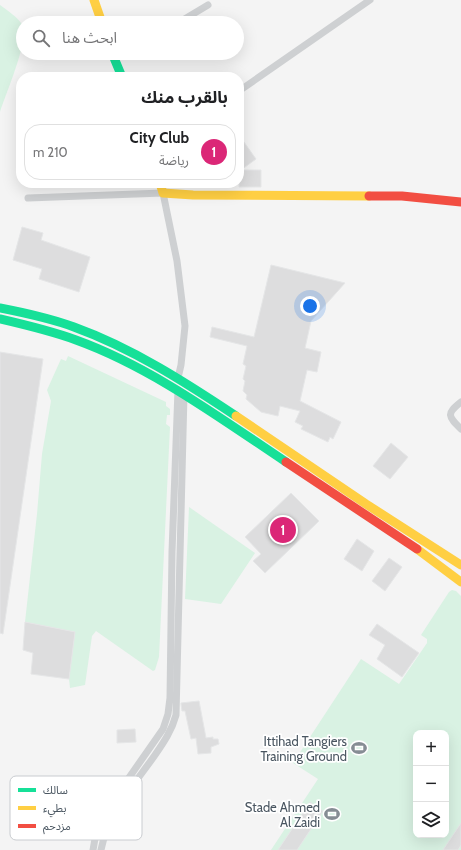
<!DOCTYPE html>
<html lang="ar">
<head>
<meta charset="utf-8">
<style>
	:root { --surface:#fff; --page:#f2f2f2; --text:#202124; --muted:#757577; --line:#e0e0e0; --accent:#db2777 }
	body { margin:0; font-family:Cabin,"Noto Sans Arabic",sans-serif; background:var(--page); color:var(--text); direction:rtl }
	.controls { position:absolute; right:12px; bottom:12px; display:grid; overflow:hidden; border-radius:8px; box-shadow:0 4px 16px #0002 }
	.controls button { width:36px; height:36px; display:grid; place-items:center; padding:0; border:0; border-bottom:1px solid var(--line); background:var(--surface); color:var(--text); font:20px sans-serif }
	.you { position:absolute; left:310px; top:306px; width:14px; height:14px; margin:-10px; border:3px solid #fff; border-radius:50%; background:#1a73e8; box-shadow:0 0 0 6px #1a73e833 }
	.badge { display:grid; place-items:center; width:26px; height:26px; border-radius:50%; background:var(--accent); color:#fff; font-size:13px; font-weight:700 }
	.pin { position:absolute; translate:-50% -50%; border:2px solid #fff; box-shadow:0 1px 4px #0006 }
	.list { margin:0; padding:0; list-style:none }
	h2 { display:flex; justify-content:space-between; align-items:center; height:52px; margin:0; padding:0 16px; font-size:17px }
	h2 small { font-size:13px; font-weight:400; color:var(--muted) }
	.list li { display:grid; grid-template-columns:26px 1fr auto; gap:12px; align-items:center; box-sizing:border-box; height:56px; margin:0 8px 8px; padding:0 8px; border:1px solid var(--line); border-radius:16px }
	.list b { display:block; font-size:15px; white-space:nowrap }
	.list p { margin:0; font-size:13px; white-space:nowrap; color:var(--muted) }
	.list em { font-size:13px; font-style:normal; color:var(--muted) }
	.icon { flex:none; width:22px; height:22px; fill:none; stroke:currentColor; stroke-width:2; stroke-linecap:round; stroke-linejoin:round }
	.map { position:relative; flex:none; width:461px; height:850px; overflow:hidden; direction:ltr }
	.search { position:absolute; background:var(--surface); box-shadow:0 4px 16px #0002; left:16px; top:16px; width:228px; height:44px; display:flex; align-items:center; gap:10px; box-sizing:border-box; padding:0 14px; border-radius:22px; color:var(--muted); font-size:15px }
	.panel { position:absolute; background:var(--surface); box-shadow:0 4px 16px #0002; left:16px; top:72px; width:228px; height:116px; border-radius:16px; direction:rtl }
	.map>svg:first-child { display:block }
	.green { fill:#d9f2e3; fill-rule:evenodd }
	.building { fill:#ddddde; stroke:#e5e6e7 }
	.lines { fill:none; stroke-linecap:round; stroke-linejoin:round }
	.street { stroke:#ced0d2; stroke-width:7 }
	.fast { stroke:#16e098; stroke-width:9 }
	.slow { stroke:#ffcf43; stroke-width:9 }
	.jam { stroke:#f24e42; stroke-width:9 }
	.labels { text-anchor:middle; dominant-baseline:central; stroke-width:3.5; stroke-linejoin:round; paint-order:stroke }
	.poi-label { font-size:13px; fill:#4a5661; stroke:#fff; text-anchor:end }
	.key { fill:#fff; stroke:#c9ccd0; stroke-width:1 }
	.key-label { font-size:11px; fill:#4a5661 }
</style>
</head>
<body>
<div class="map">
<svg width="461" height="850" viewBox="0 0 461 850">
	<rect width="100%" height="100%" fill="#f4f4f4"/>
	<g class="green">
		<path d="M0,5C8,11 18,17 23,26C29,40 5,96 0,112Z"/>
		<path d="M68,356L166,402V406L170,409V415H167L166,424L170,427L159,657L155,670L153,671L96,631L92,636L85,685L70,688L69,679L75,632L25,622L37,514L42,454L51,401L47,390L61,359L66,361Z"/>
		<path d="M189,507L255,553L221,604L185,599Z"/>
		<path d="M452,590L456,591L461,596V850H271L318,779L293,763L361,659L399,684L427,643V639L421,635L449,592ZM416,733H446V835H416Z"/>
	</g>
	<g class="building">
		<path d="M239,135L256,159L241,170H261V187H239Z"/>
		<path d="M22,227L43,233L41,240L90,257L79,292L39,279L42,269L13,260Z"/>
		<path d="M271,265L345,283L311,321L305,348L321,352L317,372L307,370L300,401L341,422L333,439L330,437L328,442L301,429L303,426L295,422L300,411L280,406L278,416L261,412L246,399L247,395L243,391L245,381L243,379L246,366L243,364L247,346L210,337L212,327L254,337Z"/>
		<path d="M0,352L43,359L3,634L0,633Z"/>
		<path d="M391,443L408,457L390,479L373,466Z"/>
		<path d="M291,493L319,521L265,573L253,561L261,554L245,537Z"/>
		<path d="M357,539L374,551L362,571L344,559Z"/>
		<path d="M389,558L402,567L385,591L372,581Z"/>
		<path d="M25,622L75,632L69,679L31,674L33,653L23,650Z"/>
		<path d="M377,624L419,653L402,677L377,659L385,645L369,635Z"/>
		<path d="M199,701L206,738L213,737V739H218L219,744L211,747V753L198,754L196,738L191,739L185,711H182L181,704V703Z"/>
		<path d="M135,729L136,742L117,743V730Z"/>
		<path d="M310,802L323,811L297,850H278Z"/>
		<path d="M461,823V845L458,850H443Z"/>
	</g>
	<g class="lines">
		<g class="street">
			<path d="M178,23L208,5"/>
			<path d="M239,91L370,0"/>
			<path d="M28,198L163,193L177,261L185,326L181,365L178,378"/>
			<path d="M461,402C446,414 448,416 461,429"/>
			<path d="M93,850L96,833L105,812L163,729L168,714L170,698L172,552L178,390"/>
			<path d="M101,850C108,813 134,785 155,755C164,742 172,730 176,715L184,394"/>
		</g>
		<g class="fast">
			<path d="M112,53L122,77"/>
			<path d="M0,308C25,313 50,318 74,327C132,348 185,382 236,416"/>
			<path d="M0,319C26,325 51,331 76,340C151,367 220,418 286,462"/>
		</g>
		<g class="slow">
			<path d="M94,0L102,23"/>
			<path d="M160,183L163,193L193,195L369,196"/>
			<path d="M236,416L366,504L461,565"/>
			<path d="M417,549L461,582"/>
		</g>
		<g class="jam">
			<path d="M369,196H402L461,202"/>
			<path d="M286,462L417,549"/>
		</g>
	</g>
	<defs>
		<symbol id="stadium-bare" viewBox="-9 -9 18 18"><path d="M0-5a6.5 5 0 1 0 0 10a6.5 5 0 1 0 0-10ZM-3.5-1.8h7v3.6h-7Z" fill="#868d94" stroke="#fff" stroke-width="2.5" paint-order="stroke"/></symbol>
	</defs>
	<g fill-rule="evenodd">
		<use href="#stadium-bare" x="348" y="737" width="22" height="22"/>
		<use href="#stadium-bare" x="321" y="803" width="22" height="22"/>
	</g>
	<g class="labels">
		<g class="poi-label">
			<text x="347" y="741">Ittihad Tangiers<tspan x="347" dy="15">Training Ground</tspan></text>
			<text x="320" y="807">Stade Ahmed<tspan x="320" dy="15">Al Zaidi</tspan></text>
		</g>
	</g>
	<rect x="10" y="776" width="132" height="64" rx="6" class="key"/>
	<rect x="18" y="788" width="18" height="4" fill="#16e098"/>
	<rect x="18" y="806" width="18" height="4" fill="#ffcf43"/>
	<rect x="18" y="824" width="18" height="4" fill="#f24e42"/>
	<g class="key-label">
		<text x="43" y="794">سالك</text>
		<text x="43" y="812">بطيء</text>
		<text x="43" y="830">مزدحم</text>
	</g>
</svg>
<div class="controls">
<button>+</button>
<button>−</button>
<button><svg class="icon" aria-label="layers" viewBox="0 0 24 24"><path d="M12 4l9 5-9 5-9-5zM3 14l9 5 9-5"/></svg></button>
</div>
<div class="you"></div>
<div class="pin badge" style="left:283px;top:530px">1</div>
<div class="search"><svg class="icon" aria-label="search" viewBox="0 0 24 24"><circle cx="10" cy="10" r="6"/><path d="M15 15l6 6"/></svg>ابحث هنا</div>
<section class="panel">
<h2>بالقرب منك<small></small></h2>
<ul class="list">
<li><span class="badge">1</span><div><b>City Club</b><p>رياضة</p></div><em>210 m</em></li>
</ul>
</section>
</div>
</body>
</html>
